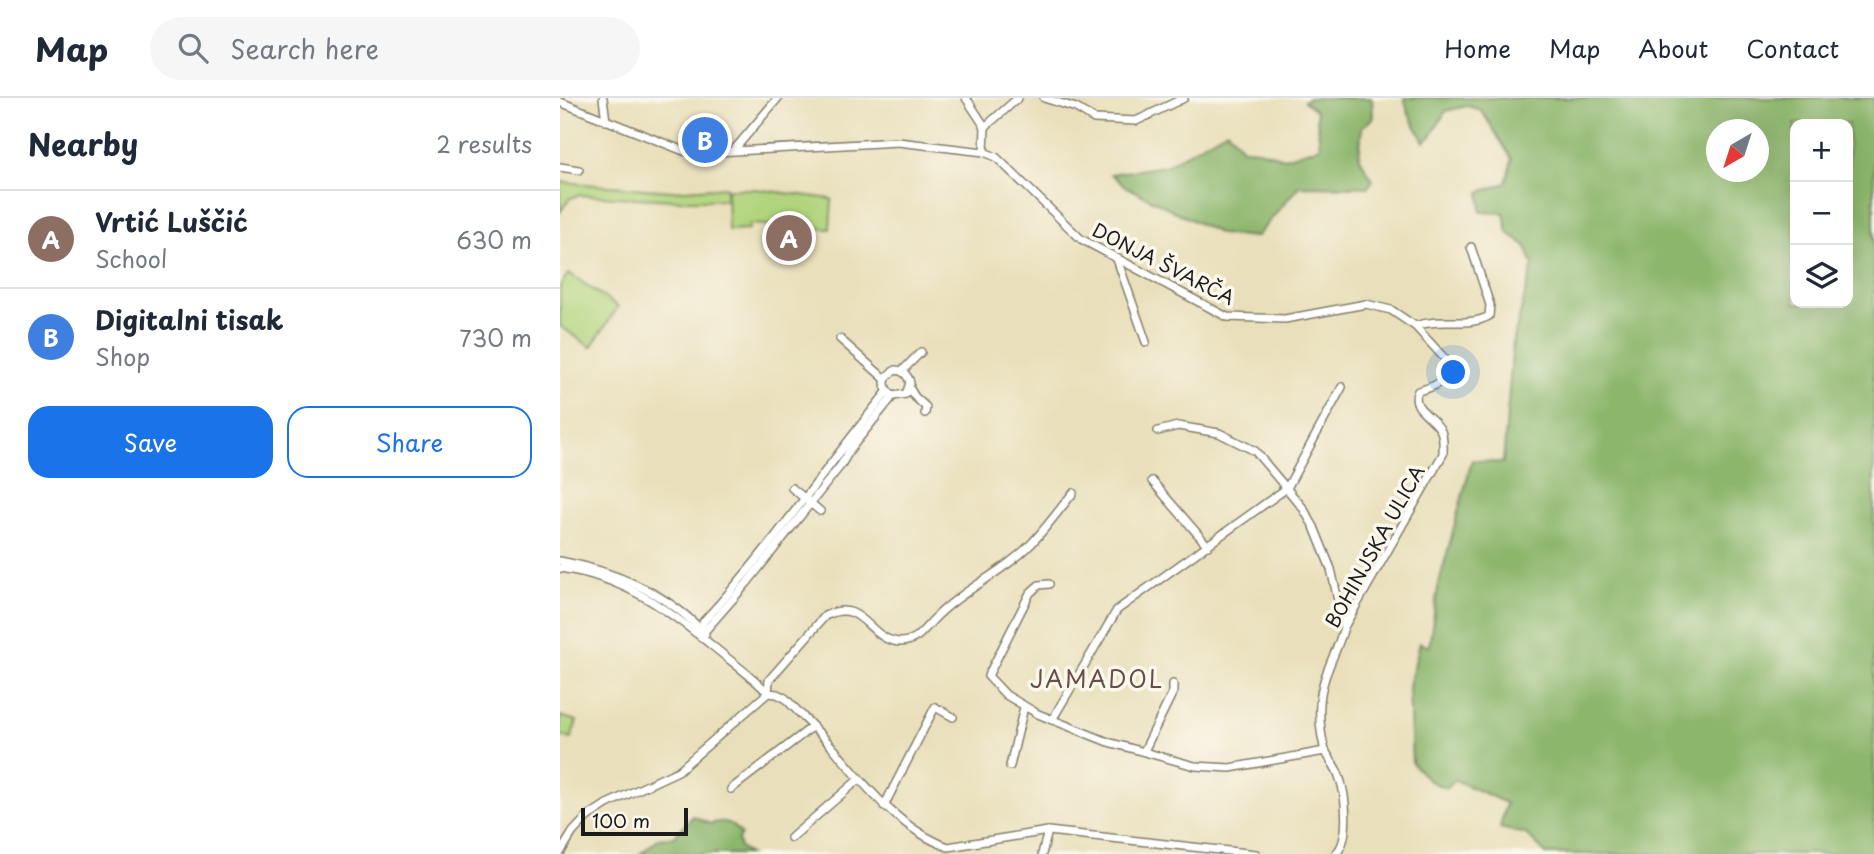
<!DOCTYPE html>
<html lang="en">
<head>
<meta charset="utf-8">
<style>
	:root { --surface:#fff; --page:#f6f6f7; --text:#1f2937; --muted:#747a83; --line:#e0e1e3; --accent:#1a73e8 }
	body { margin:0; font-family:"Playpen Sans",sans-serif; background:var(--page); color:var(--text) }
	.controls { position:absolute; right:21px; top:21px; display:grid; overflow:hidden; border-radius:14px; box-shadow:0 7px 28px #0002 }
	.controls button { width:63px; height:63px; display:grid; place-items:center; padding:0; border:0; border-bottom:2px solid var(--line); background:var(--surface); color:var(--text); font:35px sans-serif }
	.compass { position:absolute; left:1146px; top:21px; width:63px; height:63px; border-radius:50%; background:var(--surface); box-shadow:0 7px 28px #0002; rotate:219deg }
	.scale { position:absolute; left:21px; bottom:18px; width:107px; box-sizing:border-box; padding-left:7px; border:4px solid #1c1c1c; border-top:0; font-size:19px; line-height:24px; white-space:nowrap; color:#1c1c1c; -webkit-text-stroke:5px #fbf7ec; paint-order:stroke }
	.you { position:absolute; left:894px; top:275px; width:24px; height:24px; margin:-18px; border:5px solid #fff; border-radius:50%; background:#1a73e8; box-shadow:0 0 0 10px #1a73e833 }
	.badge { display:grid; place-items:center; width:46px; height:46px; border-radius:50%; background:var(--accent); color:#fff; font-size:23px; font-weight:700 }
	.pin { position:absolute; translate:-50% -50%; border:4px solid #fff; box-shadow:0 2px 7px #0006 }
	.list { margin:0; padding:0; list-style:none }
	h2 { display:flex; justify-content:space-between; align-items:center; height:91px; margin:0; padding:0 28px; font-size:30px }
	h2 small { font-size:23px; font-weight:400; color:var(--muted) }
	.list li { display:grid; grid-template-columns:46px 1fr auto; gap:21px; align-items:center; box-sizing:border-box; height:98px; padding:0 28px; border-top:2px solid var(--line) }
	.list b { display:block; font-size:26px; white-space:nowrap }
	.list p { margin:0; font-size:23px; white-space:nowrap; color:var(--muted) }
	.list em { font-size:23px; font-style:normal; color:var(--muted) }
	.actions { display:flex; gap:14px; padding:21px 28px }
	.actions a { flex:1; padding:16px 0; border:2px solid var(--accent); border-radius:21px; text-align:center; font-size:24px; color:var(--accent) }
	.actions .main { background:var(--accent); color:#fff }
	.icon { flex:none; width:38px; height:38px; fill:none; stroke:currentColor; stroke-width:2; stroke-linecap:round; stroke-linejoin:round }
	.map { position:relative; flex:none; width:1314px; height:756px; overflow:hidden }
	header { display:flex; align-items:center; gap:42px; box-sizing:border-box; height:98px; padding:0 35px; background:var(--surface); border-bottom:2px solid var(--line) }
	header strong { font-size:33px }
	nav { display:flex; gap:38px; margin-inline-start:auto; font-size:24px }
	.search { width:490px; height:63px; background:var(--page); display:flex; align-items:center; gap:18px; box-sizing:border-box; padding:0 24px; border-radius:38px; color:var(--muted); font-size:26px }
	main { display:flex }
	aside { flex:1; background:var(--surface) }
	.map>svg:first-child { display:block }
	.green { fill:#b1d47d; stroke:#66784c; stroke-width:2 }
	.forest { fill:#8cb66c; stroke:#546944; stroke-width:2; fill-rule:evenodd }
	.lines { fill:none; stroke-linecap:round; stroke-linejoin:round }
	.street-casing { stroke:#827e6b; stroke-width:10 }
	.street { stroke:#fff; stroke-width:7 }
	.labels { text-anchor:middle; dominant-baseline:central; stroke-width:7; stroke-linejoin:round; paint-order:stroke }
	.street-label { font-size:19px; fill:#1c1c1c; stroke:#fbf7ec }
	.quarter-label { font-size:23px; letter-spacing:2px; fill:#674e47; stroke:#fbf7ec }
</style>
</head>
<body>
<header>
<strong>Map</strong>
<div class="search"><svg class="icon" aria-label="search" viewBox="0 0 24 24"><circle cx="10" cy="10" r="6"/><path d="M15 15l6 6"/></svg>Search here</div>
<nav><a>Home</a><a>Map</a><a>About</a><a>Contact</a></nav>
</header>
<main>
<aside>
<h2>Nearby<small>2 results</small></h2>
<ul class="list">
<li><span class="badge" style="background:#8d6e63">A</span><div><b>Vrtić Luščić</b><p>School</p></div><em>630 m</em></li>
<li><span class="badge" style="background:#3f7fe0">B</span><div><b>Digitalni tisak</b><p>Shop</p></div><em>730 m</em></li>
</ul>
<div class="actions"><a class="main">Save</a><a>Share</a></div>
</aside>
<div class="map">
<svg width="1314" height="756" viewBox="0 0 1314 756">
	<rect width="100%" height="100%" fill="#fbf7ec"/>
	<filter id="ink" filterUnits="userSpaceOnUse"><feTurbulence type="fractalNoise" baseFrequency=".0143" numOctaves="2"/><feDisplacementMap in="SourceGraphic" scale="14" xChannelSelector="R" yChannelSelector="G"/><feConvolveMatrix kernelMatrix="1 2 1 2 8 2 1 2 1" color-interpolation-filters="sRGB"/></filter>
	<filter id="wash" filterUnits="userSpaceOnUse"><feTurbulence type="fractalNoise" baseFrequency=".00686" numOctaves="4" result="noise"/><feDisplacementMap in="SourceGraphic" scale="28" xChannelSelector="R" yChannelSelector="G"/><feGaussianBlur stdDeviation="1.57" result="paint"/><feColorMatrix in="noise" values="0 0 0 0 0 0 0 0 0 0 0 0 0 0 0 0 0 1.4 0 .05"/><feComposite in="paint" operator="in"/></filter>
	<g filter="url(#wash)">
		<rect width="100%" height="100%" fill="#e9dfba"/>
		<g class="green">
			<path d="M0,84L111,93L166,89V102H113L20,97L10,100L0,114Z"/>
			<path d="M167,91H195L272,101L270,131L189,126V131L168,132Z"/>
			<path d="M9,175L58,209L31,249L0,228V187Z"/>
			<path d="M0,618L17,623L11,641L0,637Z"/>
		</g>
		<g class="forest">
			<path d="M749,0H812L813,20L802,29L799,59L813,82L808,89L739,88L696,139L660,136L566,89L551,76L605,68L667,32L683,51L699,52L724,60L760,49L756,13L744,3Z"/>
			<path d="M844,0H1314V756H986L966,736L940,730L946,705L895,682L886,690L869,683L852,665L849,588L860,545L869,549L878,489L912,362L943,365L953,244L973,166L965,147L948,135L944,115L921,114L920,94L946,85L952,61L921,12L907,8L886,13L871,38L864,44L848,14ZM1288,26V205H1235V26ZM1156,32H1198V74H1156Z"/>
			<path d="M133,718L150,726C165,721 171,724 181,736L178,742L180,750L189,756H80L98,741L114,739Z"/>
		</g>
	</g>
	<g filter="url(#ink)">
		<g class="lines">
			<defs>
				<g id="street">
					<path d="M43,0L46,23"/>
					<path d="M406,0L425,29L424,54"/>
					<path d="M484,0L516,10L534,21L576,23L624,0"/>
					<path d="M0,4L124,53L137,55L338,44L424,54L436,59L521,141L667,219L725,221L806,206L831,212L855,228L886,262C884,285 880,287 858,293C849,310 875,319 881,333C884,340 883,348 883,356L784,529C777,555 761,578 760,606C759,620 761,636 764,649C767,659 776,668 779,678C786,696 791,744 775,756"/>
					<path d="M425,29L458,0"/>
					<path d="M174,52L218,0"/>
					<path d="M0,69L19,72"/>
					<path d="M557,161L586,244"/>
					<path d="M855,228C879,219 908,230 929,218L930,207L911,149"/>
					<path d="M280,241L325,281"/>
					<path d="M342,273L361,254"/>
					<path d="M350,291L355,299L366,309L365,315"/>
					<path d="M598,333L618,328L659,335L695,353L743,410L754,429L771,471L784,529"/>
					<path d="M592,383L648,448"/>
					<path d="M232,390L260,413"/>
					<path d="M0,463C53,473 108,495 145,536"/>
					<path d="M0,470C64,479 106,510 155,550C173,565 192,578 208,595"/>
					<path d="M489,486L479,487L470,495L428,578L446,597L478,616L548,644L635,668L670,670L765,653"/>
					<path d="M135,534H144L187,485L281,367L291,350L333,298L346,296L350,285C348,277 344,273 336,272C323,278 321,289 333,298"/>
					<path d="M144,534L143,524C210,452 265,370 327,294"/>
					<path d="M208,595L209,582L265,518C303,498 308,543 340,544C357,544 363,532 374,521C403,491 443,475 472,445C486,430 499,412 513,395"/>
					<path d="M492,622L557,512L727,390L782,289"/>
					<path d="M584,653L613,594V586"/>
					<path d="M450,668L464,609"/>
					<path d="M171,691L252,629"/>
					<path d="M324,708L375,609L393,619"/>
					<path d="M231,740L298,682"/>
					<path d="M0,755L13,734L27,719L47,706L118,673L208,595L217,596L225,600C241,617 258,633 274,651C306,689 340,731 388,749L488,733L696,756"/>
					<path d="M482,756L488,733"/>
				</g>
			</defs>
			<use href="#street" class="street-casing"/>
			<use href="#street" class="street"/>
		</g>
	</g>
	<g class="labels">
		<g class="street-label">
			<text transform="translate(604 165) rotate(27)">DONJA ŠVARČA</text>
			<text transform="translate(814 448) rotate(-61)">BOHINJSKA ULICA</text>
		</g>
		<g class="quarter-label">
			<text x="537" y="580">JAMADOL</text>
		</g>
	</g>
</svg>
<div class="controls">
<button>+</button>
<button>−</button>
<button><svg class="icon" aria-label="layers" viewBox="0 0 24 24"><path d="M12 4l9 5-9 5-9-5zM3 14l9 5 9-5"/></svg></button>
</div>
<svg class="compass" viewBox="-18 -18 36 36"><path d="M0-13l5 13h-10z" fill="#e53935"/><path d="M0 13l5-13h-10z" fill="#747a83"/></svg>
<div class="scale">100 m</div>
<div class="you"></div>
<div class="pin badge" style="left:229px;top:140px;background:#8d6e63">A</div>
<div class="pin badge" style="left:145px;top:42px;background:#3f7fe0">B</div>
</div>
</main>
</body>
</html>
